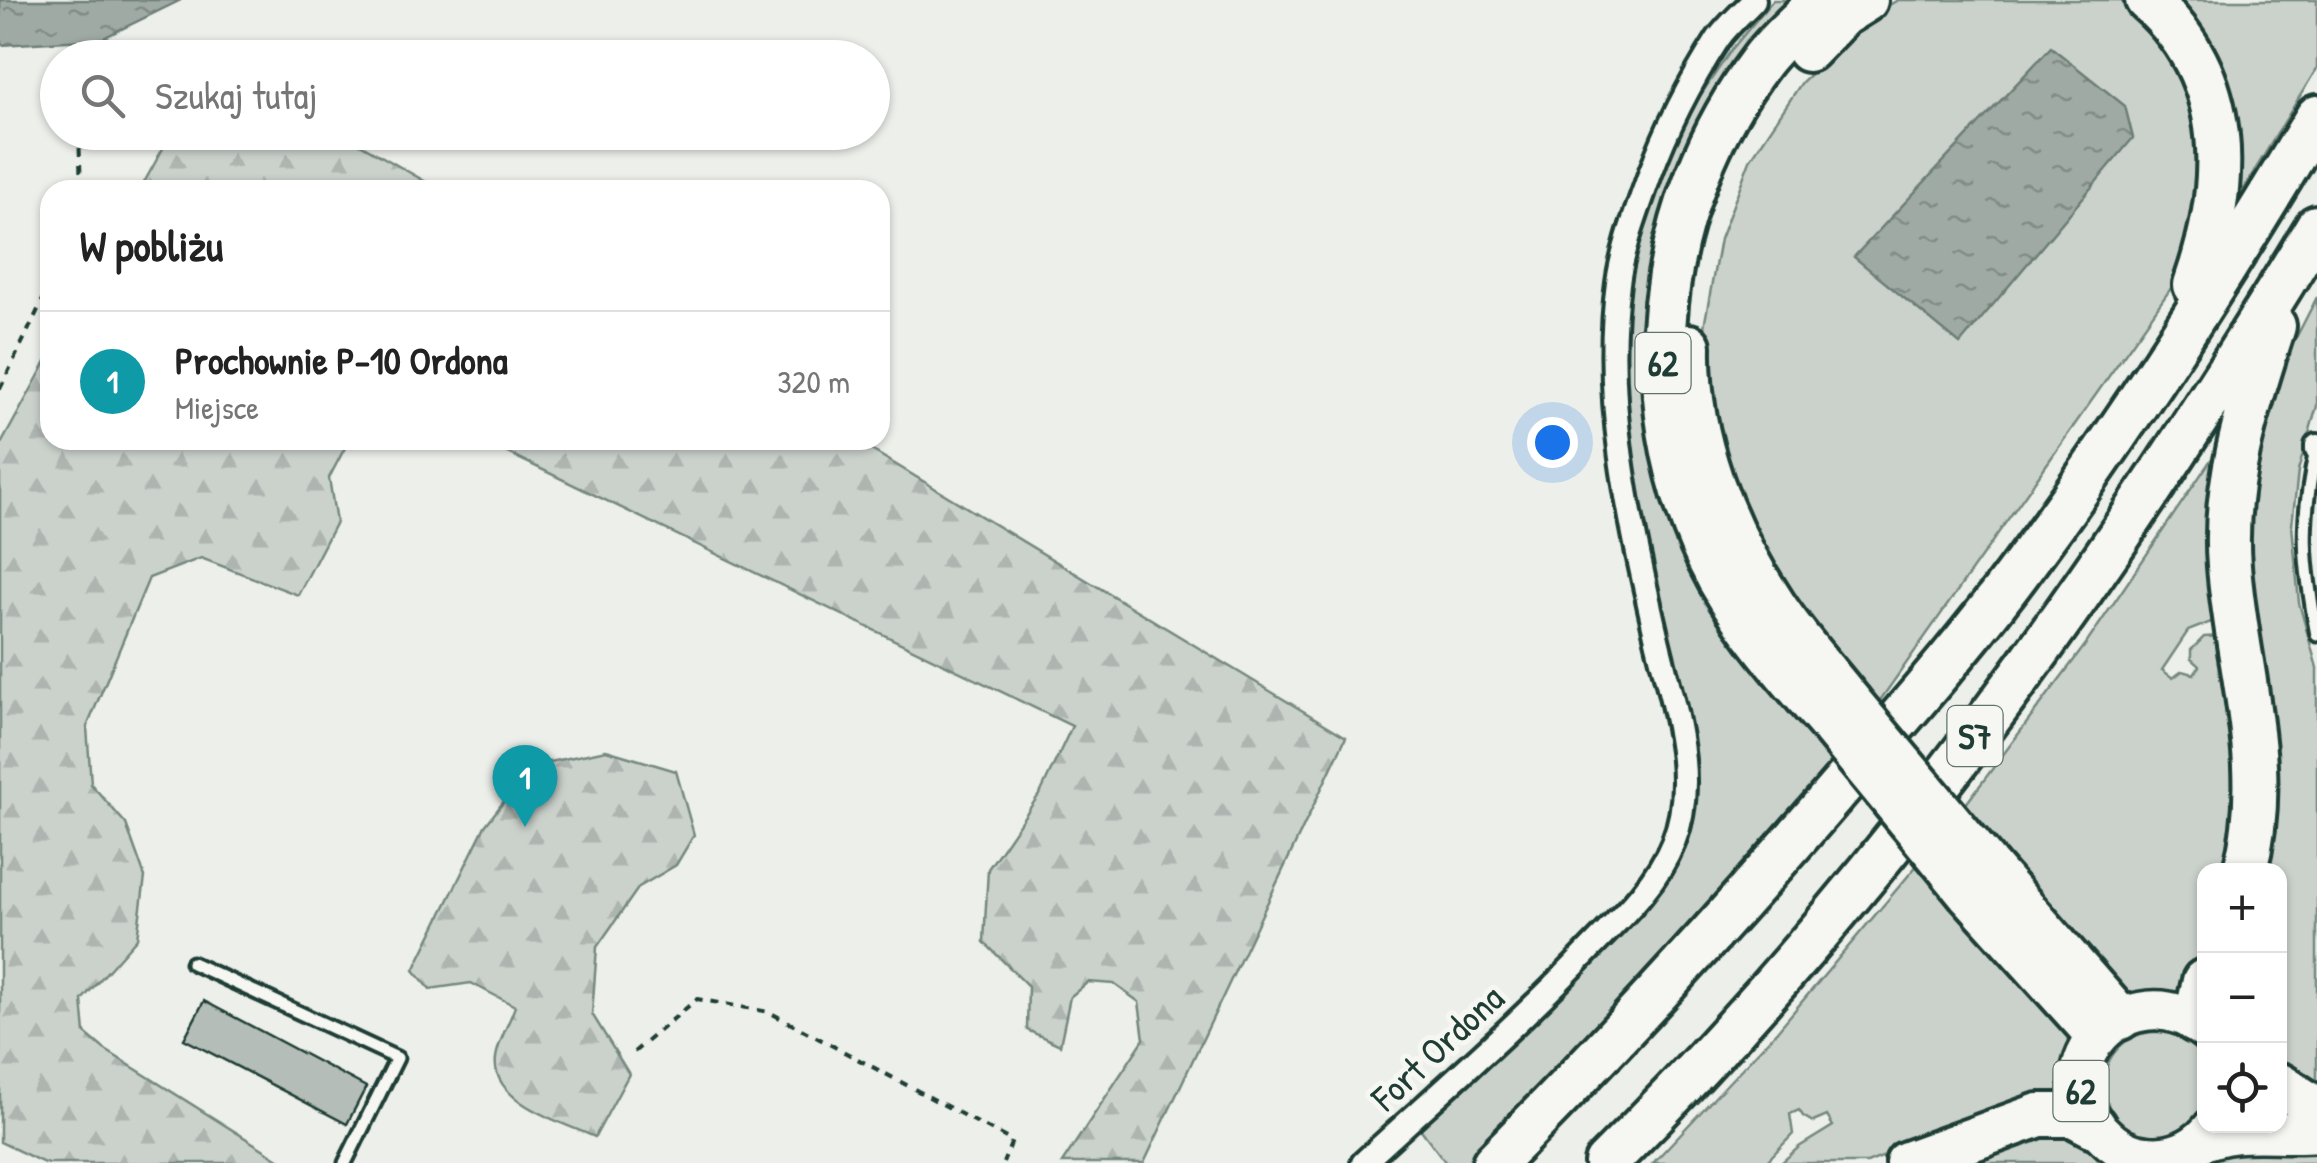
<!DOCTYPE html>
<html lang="pl">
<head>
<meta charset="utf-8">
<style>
	:root { --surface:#fff; --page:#f2f2f2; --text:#222; --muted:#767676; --line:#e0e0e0; --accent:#1a73e8 }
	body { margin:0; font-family:"Patrick Hand",sans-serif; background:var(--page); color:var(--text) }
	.controls { position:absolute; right:30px; bottom:30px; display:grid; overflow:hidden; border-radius:20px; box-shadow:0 2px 8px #0004 }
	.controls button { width:90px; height:90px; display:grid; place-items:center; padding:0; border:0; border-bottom:2px solid var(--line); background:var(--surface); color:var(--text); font:50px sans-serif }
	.you { position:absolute; left:1552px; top:442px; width:35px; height:35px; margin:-25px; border:8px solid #fff; border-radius:50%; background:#1a73e8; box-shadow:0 0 0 15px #1a73e833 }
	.badge { display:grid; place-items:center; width:65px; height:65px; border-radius:50%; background:var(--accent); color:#fff; font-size:32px; font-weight:700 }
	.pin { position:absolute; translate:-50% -82px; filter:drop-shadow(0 2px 5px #0008) }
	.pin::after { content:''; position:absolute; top:52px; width:35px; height:30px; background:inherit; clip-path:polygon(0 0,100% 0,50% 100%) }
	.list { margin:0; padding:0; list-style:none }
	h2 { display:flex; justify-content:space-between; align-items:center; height:130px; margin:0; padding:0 40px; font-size:42px }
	h2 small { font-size:32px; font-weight:400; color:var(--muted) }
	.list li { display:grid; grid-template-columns:65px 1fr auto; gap:30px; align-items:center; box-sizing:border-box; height:140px; padding:0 40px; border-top:2px solid var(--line) }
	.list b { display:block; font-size:38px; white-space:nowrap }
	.list p { margin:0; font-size:32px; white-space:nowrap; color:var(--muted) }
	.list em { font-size:32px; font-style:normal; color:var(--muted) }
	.icon { flex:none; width:55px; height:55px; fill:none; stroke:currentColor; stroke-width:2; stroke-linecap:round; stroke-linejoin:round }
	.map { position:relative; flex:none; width:2317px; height:1163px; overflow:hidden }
	.search { position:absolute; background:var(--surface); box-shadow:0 2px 8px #0004; left:40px; top:40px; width:850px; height:110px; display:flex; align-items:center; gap:25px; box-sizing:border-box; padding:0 35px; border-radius:55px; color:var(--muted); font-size:38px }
	.panel { position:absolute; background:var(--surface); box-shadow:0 2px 8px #0004; left:40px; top:180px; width:850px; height:270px; border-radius:30px }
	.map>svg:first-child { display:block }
	.green { fill:#cbd2cc; stroke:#758880; stroke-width:2.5 }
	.forest { fill:url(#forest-firs); stroke:#758880; stroke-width:2.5 }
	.water { fill:url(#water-ripples); stroke:#6c7e77; stroke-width:2.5 }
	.building { fill:#b4bdb8; stroke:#1f3d34; stroke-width:2.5 }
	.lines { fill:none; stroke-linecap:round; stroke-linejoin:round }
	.service-casing { stroke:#1f3d34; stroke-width:19 }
	.minor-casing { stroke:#1f3d34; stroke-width:30 }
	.primary-casing { stroke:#1f3d34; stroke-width:45 }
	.motorway-casing { stroke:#1f3d34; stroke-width:50 }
	.path { stroke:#1f3d34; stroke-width:4; stroke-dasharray:8 8; stroke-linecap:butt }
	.service { stroke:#f6f6f2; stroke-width:11 }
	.minor { stroke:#f6f6f2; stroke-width:22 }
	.primary { stroke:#f6f6f2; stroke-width:38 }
	.motorway { stroke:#f6f6f2; stroke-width:42 }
	.motorway-bridge-casing { stroke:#1f3d34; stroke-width:50; stroke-linecap:butt }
	.motorway-bridge { stroke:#f6f6f2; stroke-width:42 }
	.labels { text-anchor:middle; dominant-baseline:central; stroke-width:10; stroke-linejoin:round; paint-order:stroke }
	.shield { fill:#f6f6f2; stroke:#60746d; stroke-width:2.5 }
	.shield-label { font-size:35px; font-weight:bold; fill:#1f3d34 }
	.street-label { font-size:38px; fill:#1f3d34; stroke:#f6f6f2 }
</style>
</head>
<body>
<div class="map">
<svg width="2317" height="1163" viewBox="0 0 2317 1163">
	<defs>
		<pattern id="forest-firs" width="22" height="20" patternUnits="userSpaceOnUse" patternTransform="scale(2.5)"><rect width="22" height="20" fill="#cbd2cc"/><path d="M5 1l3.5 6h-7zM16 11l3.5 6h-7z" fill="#aeb5b0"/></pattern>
		<pattern id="water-ripples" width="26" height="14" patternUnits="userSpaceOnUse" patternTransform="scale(2.5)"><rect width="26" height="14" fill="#9faaa4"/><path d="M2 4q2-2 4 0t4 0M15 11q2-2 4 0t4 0" fill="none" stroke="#818c86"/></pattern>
	</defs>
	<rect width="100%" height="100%" fill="#edefea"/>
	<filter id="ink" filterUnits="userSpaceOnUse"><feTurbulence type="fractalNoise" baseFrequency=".01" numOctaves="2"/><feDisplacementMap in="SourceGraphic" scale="20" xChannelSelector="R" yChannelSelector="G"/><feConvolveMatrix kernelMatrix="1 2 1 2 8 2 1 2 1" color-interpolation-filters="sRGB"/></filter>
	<g filter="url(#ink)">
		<g class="green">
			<path d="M1773,0H1802L1651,306L1840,752L1804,799L1539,1096L1469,1163H1446L1419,1127L1541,1014L1648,900L1689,804L1627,453L1623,349L1627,288L1643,226L1670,151L1693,106L1732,49Z"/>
			<path d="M1898,0H2121L2155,28L2200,103L2194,235L2174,284L1874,709L1793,607L1734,504L1704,367V327L1720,239L1750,160L1802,82L1845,41L1882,9Z"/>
			<path d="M2167,0H2317V68L2232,208Z"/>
			<path d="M2317,297V406L2298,471L2292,525L2299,603L2317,668V1093L2280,1075V870H2269L2275,811L2241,525L2279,371Z"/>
			<path d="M2225,439L2219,619L2188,631L2162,670L2173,678L2182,671L2194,674L2199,666L2191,659V650L2204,637L2222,636L2243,760L2234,870H2204V956L2186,1006L2129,1003L1960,812L2086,644Z"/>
			<path d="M1925,856L2078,1029L2071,1091L2045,1094L2015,1104L1867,1163H1781L1799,1147L1833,1126L1827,1116L1813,1122L1803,1116L1799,1110L1790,1114L1793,1134L1765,1163H1653L1778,1030Z"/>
			<circle cx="2156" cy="1084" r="52"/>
			<path d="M2043,1128L2086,1139L2100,1163H1953Z"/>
			<path d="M2254,1146L2317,1153V1163H2209L2226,1151Z"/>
		</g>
		<g class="forest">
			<path d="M172,132L341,133L440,190H140Z"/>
			<path d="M50,355V440H349L329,478L336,522L298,595L201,558L149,578L87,727L91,784L126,824L145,877L137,938L82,1000L85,1033L104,1049L285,1163H44L0,1142V446Z"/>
			<path d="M481,440H855L1346,737L1144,1163H1062L1144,1039L1139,1002L1114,984L1088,982L1070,997L1060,1045L1027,1030L1028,986L984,942L988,869L1041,792L1072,726Z"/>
			<path d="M606,750L676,771L694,835L676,865L639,887L597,947L592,1014L629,1074L595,1137C563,1123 490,1102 496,1058C498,1041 510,1022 515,1006L471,983L430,989L414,970L485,826L531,766Z"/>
		</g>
		<g class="water">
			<path d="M0,0H181L101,39L1,45Z"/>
			<path d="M2051,47L2125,106L2133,138L1960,344L1854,257Z"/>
		</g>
		<path class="building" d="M204,1001L366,1087L347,1124L184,1039Z"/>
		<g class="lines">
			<defs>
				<g id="service">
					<path d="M2316,450C2300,524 2303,560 2317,635"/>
					<path d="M192,963L397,1058L345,1163"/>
				</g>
				<g id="minor">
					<path d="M2317,446V450"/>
					<path d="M1363,1163C1439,1093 1518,1025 1589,950C1620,918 1656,885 1673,843C1700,777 1671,701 1656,635C1630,520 1602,401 1618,283C1623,246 1638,209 1650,174C1667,127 1691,81 1718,39C1728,25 1743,12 1754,0"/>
				</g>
				<g id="primary">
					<path d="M2204,1029C2131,969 2037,1067 2101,1132C2114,1146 2128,1155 2147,1156C2175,1159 2198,1147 2214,1126"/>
					<path d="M2197,1144C2236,1125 2275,1136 2317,1132"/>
				</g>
				<g id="motorway">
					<path d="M1821,0C1802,19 1779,38 1762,60C1654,203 1632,398 1709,560C1739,622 1785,672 1830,724"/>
					<path d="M2147,0C2234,76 2230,184 2195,285"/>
					<path d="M1808,50L1842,15L1866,0"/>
					<path d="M1689,346C1687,438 1724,530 1774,605C1796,639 1825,670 1850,702"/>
					<path d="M1989,868L2120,1018"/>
					<path d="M2245,870C2273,765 2237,671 2229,566C2222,483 2249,404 2274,326"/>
					<path d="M1969,893L2089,1026"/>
					<path d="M2195,1021L2204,981"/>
					<path d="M2280,1085L2317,1109"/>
					<path d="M1494,1163C1615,1042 1729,916 1841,786C1905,712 1971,638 2028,559C2132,418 2227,268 2317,117"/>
					<path d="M1606,1163C1885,886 2114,563 2317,227"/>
					<path d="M1907,1163L2039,1115H2073L2094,1126"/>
				</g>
			</defs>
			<use href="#service" class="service-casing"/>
			<use href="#minor" class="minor-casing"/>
			<use href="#primary" class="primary-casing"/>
			<use href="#motorway" class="motorway-casing"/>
			<g class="path">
				<path d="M79,132L81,190"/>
				<path d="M0,389L50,285"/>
				<path d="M634,1052L697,999L769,1012L1012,1141L1003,1163"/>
			</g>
			<use href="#service" class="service"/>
			<use href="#minor" class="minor"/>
			<use href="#primary" class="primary"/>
			<use href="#motorway" class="motorway"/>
			<defs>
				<g id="motorway-bridge">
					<path d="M1850,702L1989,868"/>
					<path d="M1830,724L1969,893"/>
				</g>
			</defs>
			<use href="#motorway-bridge" class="motorway-bridge-casing"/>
			<use href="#motorway-bridge" class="motorway-bridge"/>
		</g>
	</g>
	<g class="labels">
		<g class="shield">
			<rect x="1635.5" y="333" width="55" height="60" rx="8"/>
			<rect x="1947.5" y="706" width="55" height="60" rx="8"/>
			<rect x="2053.5" y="1061" width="55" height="60" rx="8"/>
		</g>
		<g class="shield-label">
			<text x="1663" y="363">62</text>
			<text x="1975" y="736">S7</text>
			<text x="2081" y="1091">62</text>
		</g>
		<g class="street-label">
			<text transform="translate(1437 1047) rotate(-43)">Fort Ordona</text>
		</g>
	</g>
</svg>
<div class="controls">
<button>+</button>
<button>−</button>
<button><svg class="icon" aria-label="locate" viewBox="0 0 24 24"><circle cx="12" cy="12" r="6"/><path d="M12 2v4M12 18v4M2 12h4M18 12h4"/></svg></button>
</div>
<div class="you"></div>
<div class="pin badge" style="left:525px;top:827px;background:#0f9aa8">1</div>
<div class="search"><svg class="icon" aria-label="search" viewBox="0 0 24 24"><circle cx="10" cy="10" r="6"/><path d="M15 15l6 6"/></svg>Szukaj tutaj</div>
<section class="panel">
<h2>W pobliżu<small></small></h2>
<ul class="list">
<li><span class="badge" style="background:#0f9aa8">1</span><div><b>Prochownie P-10 Ordona</b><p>Miejsce</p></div><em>320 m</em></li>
</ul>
</section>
</div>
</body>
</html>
